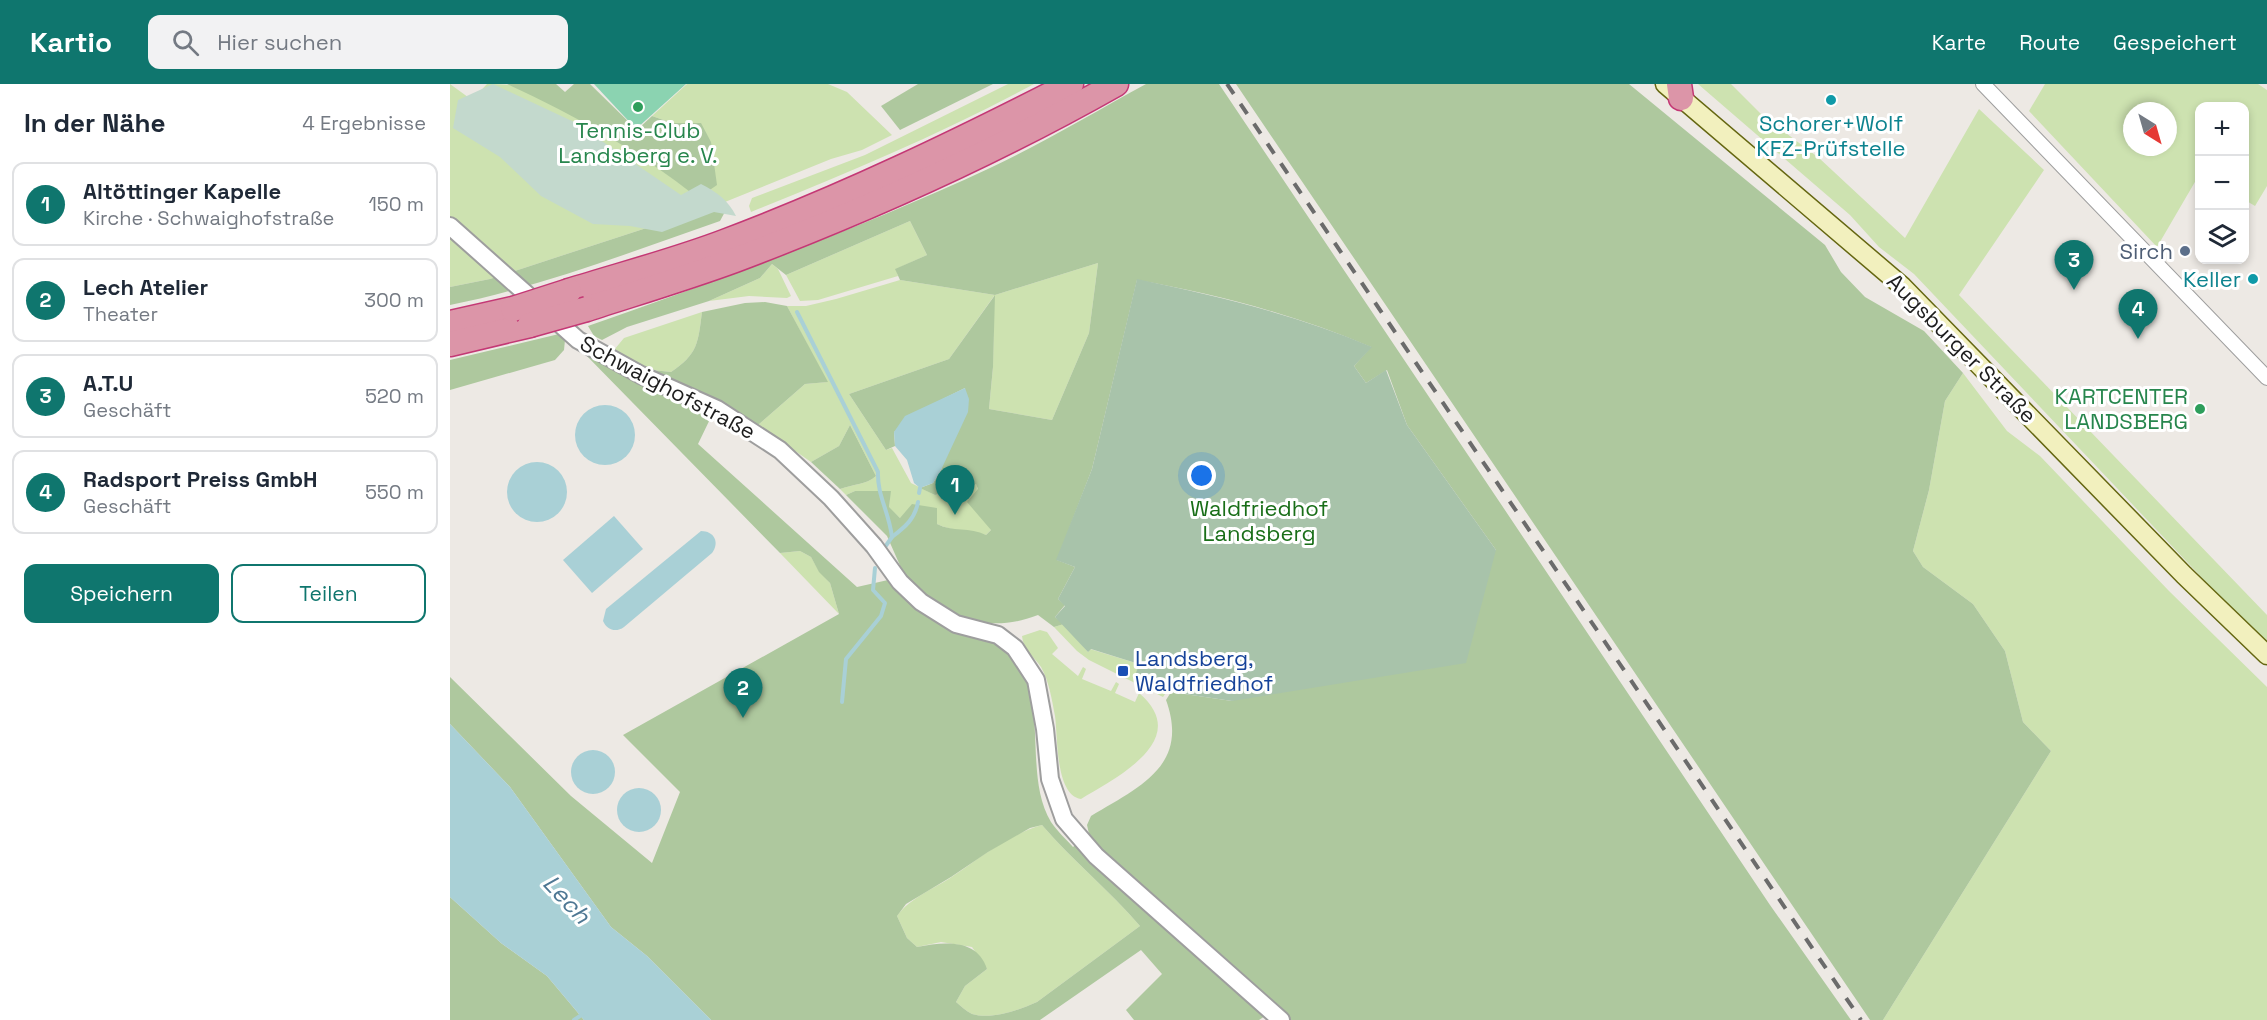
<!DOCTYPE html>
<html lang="de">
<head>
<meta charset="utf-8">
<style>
	:root { --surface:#fff; --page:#f2f2f3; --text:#1f2937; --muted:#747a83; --line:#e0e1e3; --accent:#0f766e }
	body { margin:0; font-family:"Space Grotesk",sans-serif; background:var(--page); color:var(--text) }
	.controls { position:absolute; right:18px; top:18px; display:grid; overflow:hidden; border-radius:12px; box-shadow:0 3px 9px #0003 }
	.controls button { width:54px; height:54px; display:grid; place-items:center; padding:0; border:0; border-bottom:2px solid var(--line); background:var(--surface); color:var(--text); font:30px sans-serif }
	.compass { position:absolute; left:1673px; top:18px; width:54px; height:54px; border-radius:50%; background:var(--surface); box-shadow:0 3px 9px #0003; rotate:143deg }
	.you { position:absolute; left:752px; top:392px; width:21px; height:21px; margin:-15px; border:4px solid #fff; border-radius:50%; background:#1a73e8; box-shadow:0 0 0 9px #1a73e833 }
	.badge { display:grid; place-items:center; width:39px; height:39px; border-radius:50%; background:var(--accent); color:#fff; font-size:20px; font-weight:700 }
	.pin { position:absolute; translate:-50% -50px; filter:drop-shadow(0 2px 3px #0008) }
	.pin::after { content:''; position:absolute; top:32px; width:21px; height:18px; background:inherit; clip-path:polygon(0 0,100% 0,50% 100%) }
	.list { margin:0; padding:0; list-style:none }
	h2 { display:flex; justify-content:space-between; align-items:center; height:78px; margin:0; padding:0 24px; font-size:26px }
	h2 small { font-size:20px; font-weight:400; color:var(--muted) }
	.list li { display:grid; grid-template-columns:39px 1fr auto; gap:18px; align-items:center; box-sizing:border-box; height:84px; margin:0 12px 12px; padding:0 12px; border:2px solid var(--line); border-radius:12px }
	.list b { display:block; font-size:22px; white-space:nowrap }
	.list p { margin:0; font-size:20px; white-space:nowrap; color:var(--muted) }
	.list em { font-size:20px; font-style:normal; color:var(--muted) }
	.actions { display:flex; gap:12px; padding:18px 24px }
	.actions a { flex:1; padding:14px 0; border:2px solid var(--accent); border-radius:12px; text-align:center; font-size:21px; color:var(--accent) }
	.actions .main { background:var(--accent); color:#fff }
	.icon { flex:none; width:33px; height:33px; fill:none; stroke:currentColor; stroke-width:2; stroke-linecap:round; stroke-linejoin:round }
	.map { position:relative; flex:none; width:1817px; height:936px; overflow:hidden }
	header { display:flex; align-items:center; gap:36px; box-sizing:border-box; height:84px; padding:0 30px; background:var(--accent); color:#fff }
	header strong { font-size:28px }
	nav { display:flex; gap:33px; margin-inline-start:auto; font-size:21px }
	.search { width:420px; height:54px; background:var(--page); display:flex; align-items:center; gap:15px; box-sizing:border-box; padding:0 21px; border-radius:12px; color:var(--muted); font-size:22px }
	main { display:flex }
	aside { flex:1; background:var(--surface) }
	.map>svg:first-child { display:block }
	.grass { fill:#cde2b0; fill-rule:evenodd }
	.forest { fill:#aec89e; fill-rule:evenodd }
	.wetland { fill:#c3d9cd }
	.cemetery { fill:#a8c3aa }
	.pitch { fill:#8bd3b1 }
	.water { fill:#a9d0d6 }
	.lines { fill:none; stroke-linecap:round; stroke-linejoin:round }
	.stream { stroke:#a9d0d6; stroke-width:4 }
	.minor-casing { stroke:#9e9e9e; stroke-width:16 }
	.tertiary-casing { stroke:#9e9e9e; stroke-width:20 }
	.secondary-casing { stroke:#656711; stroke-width:21 }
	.motorway-casing { stroke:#c43875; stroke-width:27 }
	.minor { stroke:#fff; stroke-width:14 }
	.tertiary { stroke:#fff; stroke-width:16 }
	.secondary { stroke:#f2f0be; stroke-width:18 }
	.motorway { stroke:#dc95a8; stroke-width:24 }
	.rail { stroke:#6b6b6b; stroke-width:4; stroke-dasharray:12 12; stroke-linecap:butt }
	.motorway-bridge-casing { stroke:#c43875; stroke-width:27; stroke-linecap:butt }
	.motorway-bridge { stroke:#dc95a8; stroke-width:24 }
	.culture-dot { fill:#0f9aa8; stroke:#fff; stroke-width:2 }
	.leisure-dot { fill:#2e9e5b; stroke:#fff; stroke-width:2 }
	.service-dot { fill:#5c6f8a; stroke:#fff; stroke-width:2 }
	.transit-dot { fill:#1a4fb4; stroke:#fff; stroke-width:2 }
	.labels { text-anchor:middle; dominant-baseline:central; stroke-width:6; stroke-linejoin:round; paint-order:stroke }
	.culture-label { font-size:22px; fill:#0d838f; stroke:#fff }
	.leisure-label { font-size:22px; fill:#27864d; stroke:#fff }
	.service-label { font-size:22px; fill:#4e5e75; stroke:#fff; text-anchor:end }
	.street-label { font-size:22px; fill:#1d1d1d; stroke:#fff }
	.park-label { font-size:22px; fill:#196e18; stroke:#fff }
	.transit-label { font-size:22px; fill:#164399; stroke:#fff; text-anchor:start }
	.water-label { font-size:24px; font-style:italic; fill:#4e7793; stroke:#fff }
</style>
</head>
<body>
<header>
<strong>Kartio</strong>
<div class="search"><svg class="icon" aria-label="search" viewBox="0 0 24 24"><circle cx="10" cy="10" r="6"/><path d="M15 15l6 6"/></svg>Hier suchen</div>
<nav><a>Karte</a><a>Route</a><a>Gespeichert</a></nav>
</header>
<main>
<aside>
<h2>In der Nähe<small>4 Ergebnisse</small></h2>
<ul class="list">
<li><span class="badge">1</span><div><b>Altöttinger Kapelle</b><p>Kirche · Schwaighofstraße</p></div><em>150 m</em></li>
<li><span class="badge">2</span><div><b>Lech Atelier</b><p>Theater</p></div><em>300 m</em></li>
<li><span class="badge">3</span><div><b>A.T.U</b><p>Geschäft</p></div><em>520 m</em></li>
<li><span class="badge">4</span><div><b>Radsport Preiss GmbH</b><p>Geschäft</p></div><em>550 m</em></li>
</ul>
<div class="actions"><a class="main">Speichern</a><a>Teilen</a></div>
</aside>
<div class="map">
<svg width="1817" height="936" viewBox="0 0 1817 936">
	<rect width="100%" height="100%" fill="#ede9e4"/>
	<g class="grass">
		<path d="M0,0L22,16L37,0C44,0 53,0 60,1C125,23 194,71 248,113L251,39H222L202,32L237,0H378L397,8L442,51L412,66L381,75L270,120L40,195L0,203Z"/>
		<path d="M558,0H584C493,49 398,89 301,128L299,122L302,114L415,71Z"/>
		<path d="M1248,0H1281L1312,31L1369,74L1455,154L1529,25L1594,86L1509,211L1817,531V557L1756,498L1464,190L1429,163L1400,131Z"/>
		<path d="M1595,0H1808L1817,6V102L1805,122L1795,116L1794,22H1750L1749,91L1707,163L1579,27ZM1682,27H1718V63H1682Z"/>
		<path d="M460,137L477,171L446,185L448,192L368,216L350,217L336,191Z"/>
		<path d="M648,179L639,249L602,336L539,325L543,283L544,212L499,275L399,310L436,366L442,364L461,399L485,411L526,399L541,446L536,451C520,447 500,447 487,440V424L450,434L439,424L440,407H405L396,411L390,405C403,400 416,401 426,392L400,341L389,362L361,378L308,341L355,300L377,298L337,222H356L386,215L450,196L545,211Z"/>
		<path d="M322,180L328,185L341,212L337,214L299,212L259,217L310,194Z"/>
		<path d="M252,228C248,259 248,270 221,288L193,285L164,266L174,254Z"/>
		<path d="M1513,289L1557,347L1590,372L1719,507L1817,603V936H1433L1601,667L1573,638L1555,567L1523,520L1473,483L1463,467L1479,406L1495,317Z"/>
		<path d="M350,467L361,473L369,487L380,499L389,530L330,469Z"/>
		<path d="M614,540L638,568L640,565L689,580L687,589L718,606L713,613L639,576L627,567L604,543Z"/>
		<path d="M590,546L597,548L608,564L602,570L628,592L633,583L636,585L632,595L661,607L666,598L669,600L665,609L685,618L689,609C744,656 665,694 631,715C605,711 608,653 605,632C602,616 599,597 591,583C584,573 573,565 572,552Z"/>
		<path d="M592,741C623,777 659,806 690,842L587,918C569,926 542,936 522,930C516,927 511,922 506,918L515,902L537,885L522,863L491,858L467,863L457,854L447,832C461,813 484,805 503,792C531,773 559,750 592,741Z"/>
	</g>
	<g class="forest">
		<path d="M57,0H106L115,8L124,0H140L187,46L202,32L222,39H251L261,58L267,101L248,114C189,67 126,32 57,0Z"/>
		<path d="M468,0H543L450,46L431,22Z"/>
		<path d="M696,0H769L1320,821L1401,936H820L815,932L809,936H684L676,926L712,890L691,866L590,936H261L197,872L161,843L60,703L0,640V593L121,712L202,779L230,708L173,651L389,530L380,499L369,488L361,473L350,467L330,469L132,267L262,331L248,360L407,503L438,496C475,526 537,541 566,578C599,621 573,691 601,738C607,747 616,755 623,763L639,750L637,741L641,732C689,703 740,682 716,616L721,608L782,617L1046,466L957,341L937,286L916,299L904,282L921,263C846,231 767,210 687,196L642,385L607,476L625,483L608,515L615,521L605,533L614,540L604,543L588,531C530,553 492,529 450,489L452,486L437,452L396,411L405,407H441L439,423L450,434L462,420L487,424V440C502,448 520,443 536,451L541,446L517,418L528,405L526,400L485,411L470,404L483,399L491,386L515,304L489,317L444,348L445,362L436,366L399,310L499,275L545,211L450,196L445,185L477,171L460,137L336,191L322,180L310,194L259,217L177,243L152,256L144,252L138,242C274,194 409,145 540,84C593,59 645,28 696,0ZM648,179L639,249L602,336L539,325L543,283L545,211ZM592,741C623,777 659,806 690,842L587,918C569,926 542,936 522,930C516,927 511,922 506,918L515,902L537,885C527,854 494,858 467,863L457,854L447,832L456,820L501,793L538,768L580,744Z"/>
		<path d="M786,0H1179L1375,161L1391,188L1415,213L1474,247L1513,289L1495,317L1479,406L1463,467L1473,483L1523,520L1555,567L1573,638L1601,667L1433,936H1420Z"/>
		<path d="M270,120L277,124L270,137C181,168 93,202 0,221V203L40,195Z"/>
		<path d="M315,218L337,222L378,298L355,300L308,341L193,285L221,288C248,270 248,259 252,228L295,219Z"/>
		<path d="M109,250L115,256L114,266L105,276L0,306V276Z"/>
		<path d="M400,341L426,392C416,401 403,400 390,405L361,378L389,362Z"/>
		<path d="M0,813L51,859L97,892L134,936H0Z"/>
	</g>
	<path class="wetland" d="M43,0L124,38L231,111L251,100C267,108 278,116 286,132L264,128L212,148L180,142L143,140L91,112L50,73L3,44L8,16Z"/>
	<path class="cemetery" d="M687,195C768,212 846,231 922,263L904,282L916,299L936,286L957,341L1046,466L1016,579L782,617L721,608L686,589L689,580L641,565L638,568L605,533L615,522L608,515L625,483L606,476L642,385Z"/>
	<path class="pitch" d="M144,0H236L186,45Z"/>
	<g class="water">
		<path d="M515,304L519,315L518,328L491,386L483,399L470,404L464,399L457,376L445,362L444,348L455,332Z"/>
		<circle cx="155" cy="351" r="30"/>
		<circle cx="87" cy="408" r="30"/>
		<path d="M164,432L193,465L142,509L113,476Z"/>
		<path d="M251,447C264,447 270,458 262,469L174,543C166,549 157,546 153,537L156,525Z"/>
		<path d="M0,640L60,703L161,843L197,872L261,936H134L97,892L51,859L0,813Z"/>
		<circle cx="143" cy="688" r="22"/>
		<circle cx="189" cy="726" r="22"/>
	</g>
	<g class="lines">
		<g class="stream">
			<path d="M347,228L428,388C427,411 439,428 442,453L435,463"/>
			<path d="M469,409L470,404"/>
			<path d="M442,453C455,443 465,435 468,418"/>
			<path d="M392,618L396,575L431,532L435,519L423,506L425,484"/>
			<path d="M124,936L133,930"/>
		</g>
		<defs>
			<path id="minor" d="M1533,0L1817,294"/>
			<path id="tertiary" d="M0,142L128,256L191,291L267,325L330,366L381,414L424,462L450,498L471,518L506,540L548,551L565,564L586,596L595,645L600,695L614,735L646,772L831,936"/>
			<path id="secondary" d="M1215,0L1452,202L1734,491L1817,571"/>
			<g id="motorway">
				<path d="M1229,0L1231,14"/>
				<path d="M119,207C170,191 224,177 274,158C394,113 508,58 621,0"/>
				<path d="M137,225C186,209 236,194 285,176C415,127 544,69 666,0"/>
				<path d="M0,239L63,225"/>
				<path d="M0,260L80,241"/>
			</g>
		</defs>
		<use href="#minor" class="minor-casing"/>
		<use href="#tertiary" class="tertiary-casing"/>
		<use href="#secondary" class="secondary-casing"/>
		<use href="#motorway" class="motorway-casing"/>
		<use href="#minor" class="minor"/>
		<use href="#tertiary" class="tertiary"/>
		<use href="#secondary" class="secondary"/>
		<use href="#motorway" class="motorway"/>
		<path class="rail" d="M777,0L1411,936"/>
		<defs>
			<g id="motorway-bridge">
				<path d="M63,225L119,207"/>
				<path d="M80,241L137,225"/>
			</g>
		</defs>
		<use href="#motorway-bridge" class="motorway-bridge-casing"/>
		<use href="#motorway-bridge" class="motorway-bridge"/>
	</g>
	<g class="culture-dot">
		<circle cx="1381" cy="16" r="6"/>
		<circle cx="1803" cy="195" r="6"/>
	</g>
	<g class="leisure-dot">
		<circle cx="188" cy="23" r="6"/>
		<circle cx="1750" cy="325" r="6"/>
	</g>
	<circle class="service-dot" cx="1735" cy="167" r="6"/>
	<rect class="transit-dot" x="667" y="581" width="12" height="12" rx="3"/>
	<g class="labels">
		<g class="culture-label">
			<text x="1381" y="39">Schorer+Wolf<tspan x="1381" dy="25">KFZ-Prüfstelle</tspan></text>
			<text x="1791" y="195" text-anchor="end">Keller</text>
		</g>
		<g class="leisure-label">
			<text x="188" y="46">Tennis-Club<tspan x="188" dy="25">Landsberg e. V.</tspan></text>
			<text x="1738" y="312" text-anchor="end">KARTCENTER<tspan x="1738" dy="25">LANDSBERG</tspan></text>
		</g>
		<g class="service-label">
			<text x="1723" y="167">Sirch</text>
		</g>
		<g class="street-label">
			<text transform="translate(1512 264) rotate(45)">Augsburger Straße</text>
			<text transform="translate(218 303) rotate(28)">Schwaighofstraße</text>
		</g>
		<g class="park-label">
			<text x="809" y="424">Waldfriedhof<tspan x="809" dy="25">Landsberg</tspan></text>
		</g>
		<g class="transit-label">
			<text x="685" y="574">Landsberg,<tspan x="685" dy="25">Waldfriedhof</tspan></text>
		</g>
		<g class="water-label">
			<text transform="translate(117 815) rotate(47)">Lech</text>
		</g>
	</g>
</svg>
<div class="controls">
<button>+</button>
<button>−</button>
<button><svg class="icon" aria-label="layers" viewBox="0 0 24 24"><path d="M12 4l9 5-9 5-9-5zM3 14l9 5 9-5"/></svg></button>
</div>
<svg class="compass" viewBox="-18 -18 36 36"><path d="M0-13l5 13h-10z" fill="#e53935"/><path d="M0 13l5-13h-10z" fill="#747a83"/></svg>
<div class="you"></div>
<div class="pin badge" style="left:505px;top:431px">1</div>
<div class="pin badge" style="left:293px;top:634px">2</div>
<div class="pin badge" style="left:1624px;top:206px">3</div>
<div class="pin badge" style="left:1688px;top:255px">4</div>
</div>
</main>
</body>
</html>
